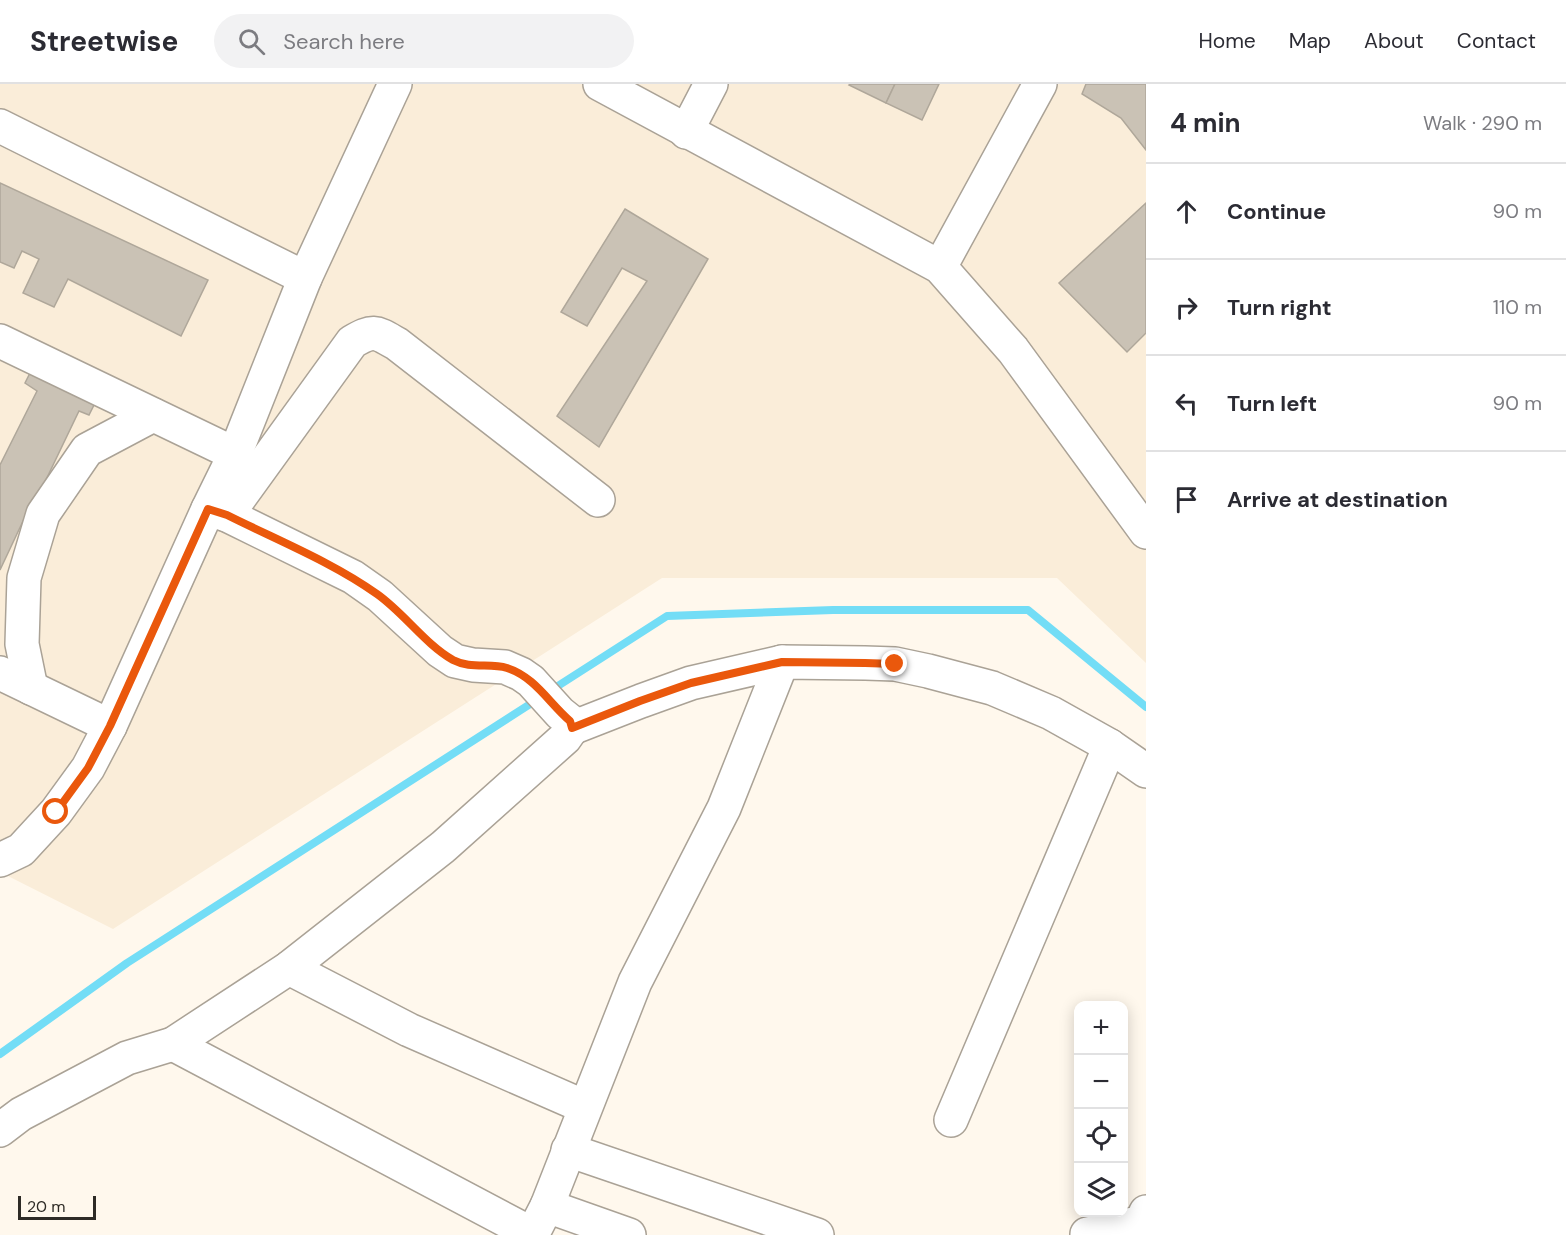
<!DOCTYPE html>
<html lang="en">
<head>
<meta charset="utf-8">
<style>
	:root { --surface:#fff; --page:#f2f2f3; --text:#2b2b33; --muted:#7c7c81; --line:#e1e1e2 }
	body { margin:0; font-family:"DM Sans",sans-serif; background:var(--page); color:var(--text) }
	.controls { position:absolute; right:18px; bottom:18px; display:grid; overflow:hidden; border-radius:12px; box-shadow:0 3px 15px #0003 }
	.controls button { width:54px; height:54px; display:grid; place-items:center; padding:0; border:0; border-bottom:2px solid var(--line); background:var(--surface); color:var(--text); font:30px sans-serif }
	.scale { position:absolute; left:18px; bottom:15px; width:78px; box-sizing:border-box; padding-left:6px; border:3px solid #2e2b26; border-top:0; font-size:16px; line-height:21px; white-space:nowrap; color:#2e2b26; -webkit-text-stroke:4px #fff8ed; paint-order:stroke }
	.stop { position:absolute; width:18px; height:18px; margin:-14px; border:4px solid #ea580c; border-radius:50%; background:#fff }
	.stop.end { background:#ea580c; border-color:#fff; box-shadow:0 2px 6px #0008 }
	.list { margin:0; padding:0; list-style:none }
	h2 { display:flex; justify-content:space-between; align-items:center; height:78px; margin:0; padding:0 24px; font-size:26px }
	h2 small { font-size:20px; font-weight:400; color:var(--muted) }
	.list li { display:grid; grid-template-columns:39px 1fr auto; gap:18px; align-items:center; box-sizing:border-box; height:96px; padding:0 24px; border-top:2px solid var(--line) }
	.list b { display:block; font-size:22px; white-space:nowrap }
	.list em { font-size:20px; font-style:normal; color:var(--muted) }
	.icon { flex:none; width:33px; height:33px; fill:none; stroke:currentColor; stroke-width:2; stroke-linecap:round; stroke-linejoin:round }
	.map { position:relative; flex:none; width:1146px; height:1151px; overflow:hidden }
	header { display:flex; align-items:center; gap:36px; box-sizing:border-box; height:84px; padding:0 30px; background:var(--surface); border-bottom:2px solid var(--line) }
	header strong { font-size:28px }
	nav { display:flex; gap:33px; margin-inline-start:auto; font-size:21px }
	.search { width:420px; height:54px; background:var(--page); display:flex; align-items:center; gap:15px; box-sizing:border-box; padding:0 21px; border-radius:33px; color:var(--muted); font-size:22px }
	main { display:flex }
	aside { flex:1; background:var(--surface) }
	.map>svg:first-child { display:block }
	.built { fill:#faedd9 }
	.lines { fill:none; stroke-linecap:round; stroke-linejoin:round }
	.stream { stroke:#73ddf6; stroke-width:8 }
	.building { fill:#cac2b5; stroke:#afa79a; stroke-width:1.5 }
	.minor-casing { stroke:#aaa296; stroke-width:36 }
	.minor { stroke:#fff; stroke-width:33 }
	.route { stroke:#ea580c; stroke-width:8 }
</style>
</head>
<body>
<header>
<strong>Streetwise</strong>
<div class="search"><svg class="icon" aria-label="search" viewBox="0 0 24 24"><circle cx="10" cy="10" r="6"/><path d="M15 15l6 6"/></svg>Search here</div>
<nav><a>Home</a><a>Map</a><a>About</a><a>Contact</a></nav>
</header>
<main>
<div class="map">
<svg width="1146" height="1151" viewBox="0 0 1146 1151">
	<rect width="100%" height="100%" fill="#fff8ed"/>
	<path class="built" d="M0,0H1146V579L1057,494H662L113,845L0,788Z"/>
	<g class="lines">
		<g class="stream">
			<path d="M550,607L667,532L833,526H1028L1146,623"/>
			<path d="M0,970L127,879L538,615"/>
		</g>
	</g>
	<g class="building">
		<path d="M850,0H895L886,19L849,1Z"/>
		<path d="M895,0H939L922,36L886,19Z"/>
		<path d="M1086,0H1146V66L1121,34L1082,10Z"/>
		<path d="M0,99L208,196L181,252L68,195L54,223L23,209L39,175L22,167L14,184L0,178Z"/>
		<path d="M1146,119V249L1127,268L1059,199Z"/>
		<path d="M625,125L708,175L599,363L557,332L647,197L622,184L587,242L561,228Z"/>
		<path d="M35,279L99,311L89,331L79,327L43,402L30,439L24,435L0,486V381L37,307L25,299Z"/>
	</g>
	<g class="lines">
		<defs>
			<g id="minor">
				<path d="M600,0L940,183L1013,266L1146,448"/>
				<path d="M0,42L305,194"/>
				<path d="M686,48L711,0"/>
				<path d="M940,183L1040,0"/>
				<path d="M0,257L235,370"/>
				<path d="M227,431L352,258C374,245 376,248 397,260L598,416"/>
				<path d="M0,589L110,642"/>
				<path d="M31,604L22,560L24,494L43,430L87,366L153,331"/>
				<path d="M572,644L641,617L691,599L782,578L865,579L895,580L928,587L992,604L1051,629L1110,662L1146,687"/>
				<path d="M0,776L21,766L56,728L88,684L110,642L208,425L235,370L305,194L395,0"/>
				<path d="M289,884L409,946L585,1023"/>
				<path d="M173,960L532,1150"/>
				<path d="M951,1036L1110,662"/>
				<path d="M0,1046L21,1030L127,974L173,960L289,884L443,763L565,654L572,644L570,637L560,629L531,597L521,590L505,583L473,581L455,577L440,567L380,512L353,493L227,431L208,425"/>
				<path d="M568,1066L817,1151"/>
				<path d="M547,1122L629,1151"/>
				<path d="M532,1151L547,1122L635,898L724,724L782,578"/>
				<path d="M1087,1151V1150L1142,1138L1146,1128"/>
			</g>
		</defs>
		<use href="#minor" class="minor-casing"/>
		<use href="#minor" class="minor"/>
	</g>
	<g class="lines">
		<path class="route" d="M56,728L88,684L110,642L208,425L227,431C277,456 332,478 377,510C404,529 425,560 453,576C470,585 490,579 507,584C535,593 549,619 570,637L572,644L640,617L691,599L782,578L865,579L895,580"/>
	</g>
</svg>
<div class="controls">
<button>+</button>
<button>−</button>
<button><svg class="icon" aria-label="locate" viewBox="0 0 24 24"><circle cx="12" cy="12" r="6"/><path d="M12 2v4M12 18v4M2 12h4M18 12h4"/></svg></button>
<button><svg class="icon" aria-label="layers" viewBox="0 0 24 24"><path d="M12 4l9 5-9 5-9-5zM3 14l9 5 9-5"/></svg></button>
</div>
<div class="scale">20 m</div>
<div class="stop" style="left:56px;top:728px"></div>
<div class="stop end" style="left:895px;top:580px"></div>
</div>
<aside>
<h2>4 min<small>Walk · 290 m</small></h2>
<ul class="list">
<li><svg class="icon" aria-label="ahead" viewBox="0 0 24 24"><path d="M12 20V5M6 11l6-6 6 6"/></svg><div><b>Continue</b></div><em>90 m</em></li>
<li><svg class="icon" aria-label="right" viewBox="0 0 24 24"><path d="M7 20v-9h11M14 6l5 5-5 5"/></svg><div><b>Turn right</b></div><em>110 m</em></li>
<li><svg class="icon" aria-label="left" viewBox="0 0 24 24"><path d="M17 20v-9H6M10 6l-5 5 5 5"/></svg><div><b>Turn left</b></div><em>90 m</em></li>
<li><svg class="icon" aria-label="arrive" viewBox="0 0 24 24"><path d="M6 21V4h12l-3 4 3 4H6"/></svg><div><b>Arrive at destination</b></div></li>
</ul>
</aside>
</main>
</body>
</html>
